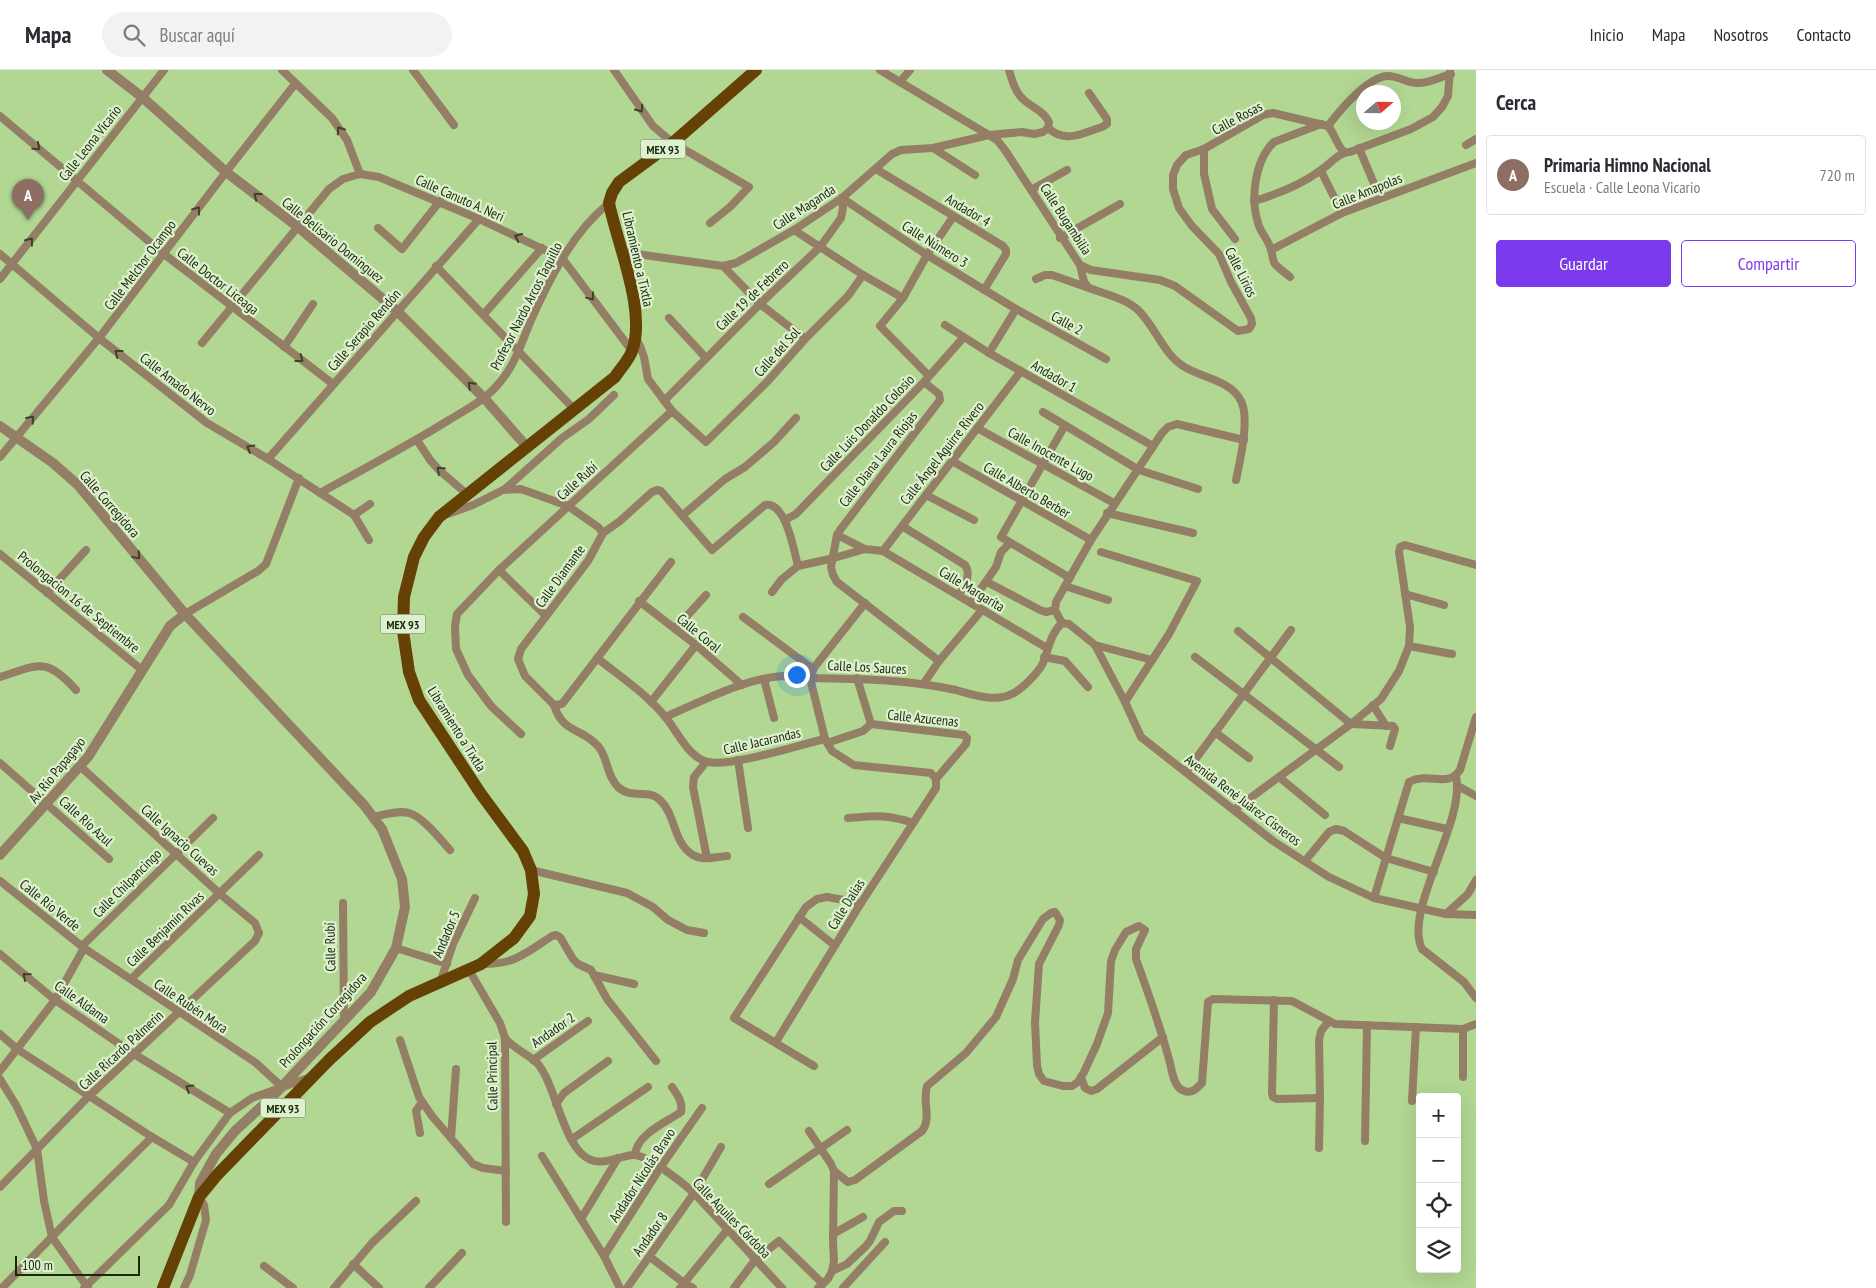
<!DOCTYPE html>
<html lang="es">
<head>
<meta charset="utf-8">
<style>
	:root { --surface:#fff; --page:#f2f2f3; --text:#2b2b33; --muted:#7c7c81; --line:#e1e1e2; --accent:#7c3aed }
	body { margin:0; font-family:"PT Sans Narrow",sans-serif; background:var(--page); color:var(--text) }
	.controls { position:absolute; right:15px; bottom:15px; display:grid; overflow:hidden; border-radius:5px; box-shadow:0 5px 20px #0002 }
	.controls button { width:45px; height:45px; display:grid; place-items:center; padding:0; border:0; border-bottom:1px solid var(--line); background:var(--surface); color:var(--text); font:25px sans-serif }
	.compass { position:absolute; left:1356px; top:15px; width:45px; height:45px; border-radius:50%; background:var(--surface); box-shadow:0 5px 20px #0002; rotate:70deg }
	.scale { position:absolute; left:15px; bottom:12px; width:125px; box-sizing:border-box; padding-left:5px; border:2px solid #1a270d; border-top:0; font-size:14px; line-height:18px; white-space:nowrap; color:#1a270d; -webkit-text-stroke:4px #def1cf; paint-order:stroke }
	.you { position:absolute; left:796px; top:604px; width:18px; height:18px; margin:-12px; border:4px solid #fff; border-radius:50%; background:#1a73e8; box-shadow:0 0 0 8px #1a73e833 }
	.badge { display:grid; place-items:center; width:32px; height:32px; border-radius:50%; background:var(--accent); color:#fff; font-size:16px; font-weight:700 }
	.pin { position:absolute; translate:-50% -41px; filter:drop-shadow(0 1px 2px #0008) }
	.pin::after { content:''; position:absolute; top:26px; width:18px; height:15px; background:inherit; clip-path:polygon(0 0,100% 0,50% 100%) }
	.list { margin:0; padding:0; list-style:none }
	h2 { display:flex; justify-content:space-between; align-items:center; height:65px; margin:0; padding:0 20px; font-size:21px }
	h2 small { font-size:16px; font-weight:400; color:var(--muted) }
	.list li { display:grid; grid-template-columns:32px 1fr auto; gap:15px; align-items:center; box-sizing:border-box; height:80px; margin:0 10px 10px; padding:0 10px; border:1px solid var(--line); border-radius:5px }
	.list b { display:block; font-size:19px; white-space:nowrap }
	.list p { margin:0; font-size:16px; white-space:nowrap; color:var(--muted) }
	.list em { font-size:16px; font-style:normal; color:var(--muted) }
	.actions { display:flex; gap:10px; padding:15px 20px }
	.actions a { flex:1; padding:11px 0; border:1px solid var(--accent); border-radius:5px; text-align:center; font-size:18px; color:var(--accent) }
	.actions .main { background:var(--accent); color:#fff }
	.icon { flex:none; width:28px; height:28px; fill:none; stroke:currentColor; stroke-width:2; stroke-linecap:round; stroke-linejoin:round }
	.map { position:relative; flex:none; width:1476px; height:1218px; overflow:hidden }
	header { display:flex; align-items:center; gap:30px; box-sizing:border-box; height:70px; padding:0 25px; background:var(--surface); border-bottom:1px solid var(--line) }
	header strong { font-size:24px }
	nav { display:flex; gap:28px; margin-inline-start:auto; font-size:18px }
	.search { width:350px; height:45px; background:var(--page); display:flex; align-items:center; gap:12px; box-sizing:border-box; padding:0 18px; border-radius:28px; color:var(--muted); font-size:19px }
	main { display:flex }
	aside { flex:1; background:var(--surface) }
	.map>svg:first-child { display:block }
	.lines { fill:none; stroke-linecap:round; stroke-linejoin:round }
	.minor { stroke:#947f66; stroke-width:8 }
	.tertiary { stroke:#947f66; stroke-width:10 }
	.primary { stroke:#664105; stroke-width:12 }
	.oneway { stroke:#3f4128 }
	.labels { text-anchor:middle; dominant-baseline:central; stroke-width:4.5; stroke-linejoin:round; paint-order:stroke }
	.shield { fill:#def1cf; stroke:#556447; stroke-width:1 }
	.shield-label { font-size:12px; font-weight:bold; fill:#1a270d }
	.street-label { font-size:14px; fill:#1a270d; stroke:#def1cf }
</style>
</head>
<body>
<header>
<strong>Mapa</strong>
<div class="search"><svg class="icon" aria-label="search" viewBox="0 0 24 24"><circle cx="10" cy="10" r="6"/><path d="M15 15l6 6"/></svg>Buscar aquí</div>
<nav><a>Inicio</a><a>Mapa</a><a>Nosotros</a><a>Contacto</a></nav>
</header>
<main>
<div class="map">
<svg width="1476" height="1218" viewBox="0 0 1476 1218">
	<rect width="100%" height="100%" fill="#b1d793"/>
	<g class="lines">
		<g class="minor">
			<path d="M282,0L332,48L347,70L360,104"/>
			<path d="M413,0L454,55"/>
			<path d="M614,0L653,56L673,73L749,117L730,137L710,153"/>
			<path d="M880,0L997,70L1005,80L1080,195L1091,200L1160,210L1175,216L1238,261L1249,259L1252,254L1251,248L1231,212L1219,184L1192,156L1179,138L1173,119V105L1177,95L1186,85L1204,79L1263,45L1273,43L1328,56C1335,64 1336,74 1344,82"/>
			<path d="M900,12L910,0"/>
			<path d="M0,46L164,184L333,314"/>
			<path d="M1328,56C1340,40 1366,9 1386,6C1398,5 1406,13 1417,13C1427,14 1440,7 1451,4"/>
			<path d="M1048,58C1066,74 1082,63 1102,57L1107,54V49L1089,23"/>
			<path d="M1466,75L1476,69"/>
			<path d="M933,78L975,105"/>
			<path d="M1359,78L1375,116"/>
			<path d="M1204,79V104L1212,139L1235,169"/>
			<path d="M876,99L1003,176L1006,180V184L984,220"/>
			<path d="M1321,101L1342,143"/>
			<path d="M1031,120L1067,100"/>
			<path d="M842,128L927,185L1016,239L1106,289"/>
			<path d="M1254,131C1278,124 1301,115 1321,100C1330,94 1339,82 1350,82L1411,59L1433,47L1442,37L1448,26L1450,0"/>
			<path d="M378,158L402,179L440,131"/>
			<path d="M794,160L863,205L903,228"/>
			<path d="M1060,168L1120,134"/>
			<path d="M1271,180L1342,143L1476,93"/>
			<path d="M622,182L723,196L736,193L794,160L842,128L892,84L901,80L933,78L989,65L1022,62L1034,64L1043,62L1048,58L1049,52C1043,40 1032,38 1023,29C1015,22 1012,10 1009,0"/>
			<path d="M0,184L99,268L207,353L268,389L354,445L369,470"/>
			<path d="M1080,195L1084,212L1089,218C1105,224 1128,229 1140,242C1156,259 1164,284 1183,296C1201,308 1231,310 1241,331C1250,349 1240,391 1236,410"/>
			<path d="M436,196L574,339"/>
			<path d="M723,196L760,234L805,269"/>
			<path d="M1290,207C1286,203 1279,199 1275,194C1272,190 1273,185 1271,180C1269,171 1262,164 1259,156C1250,131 1254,91 1274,72L1321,54"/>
			<path d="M0,209L164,0"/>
			<path d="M1036,209L1045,205H1052L1089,218"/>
			<path d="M484,244L542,178"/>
			<path d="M669,248L706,288"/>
			<path d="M945,255L989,283L1153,376"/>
			<path d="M635,267L640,276L644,287L648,309L672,341L706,372L767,312L805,269L848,226L863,205"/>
			<path d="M202,273L329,119L343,109L360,104L379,107L479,149L562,188L632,281"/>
			<path d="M284,277L313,234"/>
			<path d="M989,283L1016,239"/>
			<path d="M929,306L880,256L903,228L927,185L953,147"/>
			<path d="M924,312L939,324L940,330L840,460L837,465L831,497L833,505L837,512L939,591"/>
			<path d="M664,331L760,234L820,177L841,148L843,138L842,128"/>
			<path d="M1043,342L1139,400L1198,419"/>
			<path d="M1064,357L1001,467L1070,508"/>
			<path d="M977,358L1114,433"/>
			<path d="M417,370L430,390L439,400L468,425"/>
			<path d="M0,387L99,268L226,102L295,14"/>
			<path d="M268,389L479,149"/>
			<path d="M952,391L1091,470"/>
			<path d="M505,419L562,368L589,349L614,325"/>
			<path d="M320,423C364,399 407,376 449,350C467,339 487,329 500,312C516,294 522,270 532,248C551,206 573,162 609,133"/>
			<path d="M926,425L974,450"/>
			<path d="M1107,443L1193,463"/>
			<path d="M448,444L473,435L503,420L521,419L568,436L598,457L603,463"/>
			<path d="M354,445L370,434"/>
			<path d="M683,445L725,409L745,397L774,372L796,348"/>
			<path d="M785,450L796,444L924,312L963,268"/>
			<path d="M902,456L965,495C972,506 964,515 959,525"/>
			<path d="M837,465L865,479"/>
			<path d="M883,481L1021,301"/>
			<path d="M1101,482L1197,511L1169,564L1125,632"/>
			<path d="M0,484L142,600"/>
			<path d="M499,500L546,546"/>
			<path d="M987,512L1040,540L1046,542L1055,540"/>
			<path d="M1065,516L1108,530"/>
			<path d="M772,522L782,509L798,496L834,488L865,479L883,481L1047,578"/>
			<path d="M47,523L86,480"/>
			<path d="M1405,524L1444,535"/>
			<path d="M639,531L696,575L742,615"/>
			<path d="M971,533L996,497L1001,482L1010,473"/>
			<path d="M185,544L258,501L266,494L299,408"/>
			<path d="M743,547L813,599L810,608L825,669L832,681L854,695L931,703L936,709"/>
			<path d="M1062,553L1069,554L1095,575L1125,632L1141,667L1273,771L1329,807L1374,828L1446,844L1476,845"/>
			<path d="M1062,553L1055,540L1056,532L1091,470L1162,363L1168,357L1177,354L1244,370"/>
			<path d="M675,559L706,525"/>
			<path d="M1238,561L1351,654L1393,656L1395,659L1390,676"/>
			<path d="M1095,575L1152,590"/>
			<path d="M1409,576L1452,584"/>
			<path d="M1044,587L1065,591L1088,617"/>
			<path d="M1195,587L1339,697"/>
			<path d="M597,588C621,607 648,625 667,649C678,663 689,688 708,692C732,697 798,675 825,669"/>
			<path d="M813,599L865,533"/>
			<path d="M0,607C38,595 46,586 76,620"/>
			<path d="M857,608L871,654"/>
			<path d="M764,609L774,648"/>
			<path d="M924,613L939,591L982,540"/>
			<path d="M651,632L696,575"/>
			<path d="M554,635L525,606L518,589L521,579L588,491L603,463L620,451L652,422L657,420L661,421L712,480L765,435C786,431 794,481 798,496"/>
			<path d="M554,635C563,664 581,657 598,676C608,687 606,705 618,717C632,730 649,718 660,730C676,745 673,773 693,785C703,791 715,787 727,786"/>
			<path d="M554,635L562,634L671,492"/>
			<path d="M1373,635L1386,656"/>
			<path d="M665,647C700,632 745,608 783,606C791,606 800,608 809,608C858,609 907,609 956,620C974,625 996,633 1014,623C1024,617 1038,603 1043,593C1049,579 1050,564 1062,553"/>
			<path d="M871,654L964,665L967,668L966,674L936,709"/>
			<path d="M1215,662L1249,688"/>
			<path d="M521,664L491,636L468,605L456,579L455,556L457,544L499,500L672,341"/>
			<path d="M827,673L863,661L871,654"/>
			<path d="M738,690L748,758"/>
			<path d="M706,692L694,707L693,717L707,788"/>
			<path d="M0,693L109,789"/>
			<path d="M1186,702L1291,560"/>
			<path d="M1456,706C1466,752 1403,840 1422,879L1464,912L1476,928"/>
			<path d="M1279,707L1325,745"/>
			<path d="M1458,716L1476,726"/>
			<path d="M1234,740L1351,654L1381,629L1399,601L1409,576L1410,557L1399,482L1400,477L1405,475L1476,495"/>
			<path d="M373,747C384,745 397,740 409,743C423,747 440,769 450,780"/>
			<path d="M848,748C875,746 887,744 913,753"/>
			<path d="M1398,748L1447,759"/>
			<path d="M1305,791L1329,762L1336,759L1344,761L1386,788L1434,802"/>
			<path d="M531,800L627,823L653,837L668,850L687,860L704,863"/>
			<path d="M0,811L84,878L256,993L282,1017"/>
			<path d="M1374,828L1409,712C1430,701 1447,719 1460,700L1476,647"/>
			<path d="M343,833L344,951"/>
			<path d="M1446,844L1468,824L1476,810"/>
			<path d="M799,847L834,875"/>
			<path d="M82,876L213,748"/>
			<path d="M396,878L447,894"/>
			<path d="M0,884L55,930L134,984L230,1043"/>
			<path d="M481,894C514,895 526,883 552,866L556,865L560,867L573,889L578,894L591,900L607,929L656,991"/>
			<path d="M469,900L500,953L505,968L506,1152"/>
			<path d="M594,905L634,914"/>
			<path d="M131,909L259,785"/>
			<path d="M441,910L453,874L475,828"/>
			<path d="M1274,930L1272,1023L1273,1027L1277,1029L1320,1028"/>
			<path d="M0,964L17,979L152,1067L194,1092"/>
			<path d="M505,968C515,980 529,984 538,994C557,1017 563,1079 591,1090C604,1095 620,1086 633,1085C647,1084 683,1113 694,1123L782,1218"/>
			<path d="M400,970L419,1027L432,1046L473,1094L483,1098L506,1101"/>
			<path d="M776,972L861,833L936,718V709"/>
			<path d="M533,990L588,951"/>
			<path d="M814,996L734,948L806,837L817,829L827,827L861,833"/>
			<path d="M0,1001L55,930L84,878"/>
			<path d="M1081,1007L1085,1018L1091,1021L1097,1019L1163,967"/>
			<path d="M1463,1007V959"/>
			<path d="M0,1009L16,1035L37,1079L44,1131L52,1167L88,1218"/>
			<path d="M1412,1031L1416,957"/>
			<path d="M556,1034L564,1023L608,991"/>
			<path d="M809,1061L831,1094L834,1101L833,1172L834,1191L832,1201"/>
			<path d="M420,1063L416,1041L422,1032"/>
			<path d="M451,1068L456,999"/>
			<path d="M572,1069L648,1017"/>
			<path d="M1365,1071L1367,955"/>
			<path d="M1319,1078L1320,1028L1319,970L1321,961L1329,951"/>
			<path d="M635,1085C637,1064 665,1053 681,1042C683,1032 678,1026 672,1017"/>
			<path d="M542,1086L604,1186L620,1218"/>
			<path d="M834,1101L848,1112L855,1110L922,1061C932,1048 922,1032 927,1016L966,983L996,947L1013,909L1018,890L1043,849L1051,843L1055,842L1060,850L1059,855L1039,894L1035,952L1037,995L1039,1004L1044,1011L1063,1016H1072L1078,1012L1084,1002L1097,974L1108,943L1111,891L1115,880L1126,862L1139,856L1145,860L1136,879V889C1148,923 1161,958 1170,993C1172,1002 1174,1016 1182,1020C1191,1025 1196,1019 1202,1013L1208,932L1213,929L1292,931L1335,954L1463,959L1476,954"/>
			<path d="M769,1114L847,1060"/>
			<path d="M0,1117L89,1026L255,871L259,863L255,853L220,824L81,697"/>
			<path d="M581,1149L618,1088"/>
			<path d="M833,1164L863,1147"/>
			<path d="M604,1186L660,1098L702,1038"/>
			<path d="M650,1187L684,1213L693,1218"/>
			<path d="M353,1194L379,1218"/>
			<path d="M264,1196L293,1218"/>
			<path d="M2,1218L88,1130L152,1067"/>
			<path d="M84,1218L169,1135L194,1092L230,1043L252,1028L308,1008"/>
			<path d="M184,1218L190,1205L206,1150L204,1135L199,1127"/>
			<path d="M334,1218L372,1173L416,1131"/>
			<path d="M429,1218L462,1183"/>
			<path d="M627,1218L694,1123L721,1077"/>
			<path d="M680,1218L728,1159"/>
			<path d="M734,1218L755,1190L779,1171L823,1214"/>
			<path d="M818,1218L828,1209L832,1201L847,1194L866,1176L870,1171L879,1152L894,1141H902"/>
			<path d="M843,1218L885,1172"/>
		</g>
		<g class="tertiary">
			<path d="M107,0L142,27L226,102L298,157L397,241L485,329L527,377"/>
			<path d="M0,356L53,393L78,415L185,544L364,735L382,759L402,809L405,837L396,878L371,922L273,1026L235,1061L216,1084L200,1113L199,1127"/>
			<path d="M0,785L88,687L170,556L185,544"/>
		</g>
		<path class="primary" d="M163,1218L199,1127L217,1105L329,990L370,952L409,926L481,894L514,868L530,846L534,824L531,800L523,781L481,724L419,630L409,602L403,561L404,527L414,487L424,467L439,447L615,307C620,299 629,290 632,281C647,241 617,174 609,133L612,123L619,112L676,70L756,0"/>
	</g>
	<defs><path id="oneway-chevron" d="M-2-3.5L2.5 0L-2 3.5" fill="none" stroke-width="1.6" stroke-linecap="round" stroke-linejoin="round" transform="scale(1.25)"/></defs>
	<g class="oneway">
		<use href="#oneway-chevron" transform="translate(640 39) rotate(55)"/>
		<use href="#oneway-chevron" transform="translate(340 60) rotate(-125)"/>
		<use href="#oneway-chevron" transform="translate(37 77) rotate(40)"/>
		<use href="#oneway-chevron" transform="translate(257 126) rotate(-143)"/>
		<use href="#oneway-chevron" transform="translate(197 140) rotate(-53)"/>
		<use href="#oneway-chevron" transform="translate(518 167) rotate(-155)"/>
		<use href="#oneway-chevron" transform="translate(30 171) rotate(-52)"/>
		<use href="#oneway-chevron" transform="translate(591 227) rotate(53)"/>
		<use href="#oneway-chevron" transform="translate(118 283) rotate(-142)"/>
		<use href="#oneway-chevron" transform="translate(300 289) rotate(37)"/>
		<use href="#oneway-chevron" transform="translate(471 315) rotate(-135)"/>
		<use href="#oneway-chevron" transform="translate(31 349) rotate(-49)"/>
		<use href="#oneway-chevron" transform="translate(250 378) rotate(-150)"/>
		<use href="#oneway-chevron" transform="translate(440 400) rotate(-137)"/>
		<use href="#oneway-chevron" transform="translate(137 486) rotate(50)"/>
		<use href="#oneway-chevron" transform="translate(26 906) rotate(-140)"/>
		<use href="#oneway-chevron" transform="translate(189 1018) rotate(-148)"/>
	</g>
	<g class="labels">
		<g class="shield">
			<rect x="640.5" y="69.5" width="45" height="19" rx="4"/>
			<rect x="380.5" y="544.5" width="45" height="19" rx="4"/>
			<rect x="260.5" y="1028.5" width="45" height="19" rx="4"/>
		</g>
		<g class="shield-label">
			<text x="663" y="79">MEX 93</text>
			<text x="403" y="554">MEX 93</text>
			<text x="283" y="1038">MEX 93</text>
		</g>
		<g class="street-label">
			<text transform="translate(1237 48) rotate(-28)">Calle Rosas</text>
			<text transform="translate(90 73) rotate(-52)">Calle Leona Vicario</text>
			<text transform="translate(1367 121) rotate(-22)">Calle Amapolas</text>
			<text transform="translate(460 128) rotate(24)">Calle Canuto A. Neri</text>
			<text transform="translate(804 137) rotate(-33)">Calle Maganda</text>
			<text transform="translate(968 140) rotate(31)">Andador 4</text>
			<text transform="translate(1066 149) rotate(57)">Calle Bugambilia</text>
			<text transform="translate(333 170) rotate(39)">Calle Belisario Domínguez</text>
			<text transform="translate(935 174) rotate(32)">Calle Número 3</text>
			<text transform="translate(638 189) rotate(77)">Libramiento a Tixtla</text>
			<text transform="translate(140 195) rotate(-53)">Calle Melchor Ocampo</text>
			<text transform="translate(1241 202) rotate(63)">Calle Lirios</text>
			<text transform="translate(218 211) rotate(38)">Calle Doctor Liceaga</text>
			<text transform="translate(752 225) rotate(-44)">Calle 19 de Febrero</text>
			<text transform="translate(526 236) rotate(-63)">Profesor Nardo Arcos Taquillo</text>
			<text transform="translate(1067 253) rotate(29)">Calle 2</text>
			<text transform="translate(364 260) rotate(-49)">Calle Serapio Rendón</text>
			<text transform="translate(777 282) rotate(-48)">Calle del Sol</text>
			<text transform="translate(1054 306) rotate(30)">Andador 1</text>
			<text transform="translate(178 314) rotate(38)">Calle Amado Nervo</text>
			<text transform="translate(867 353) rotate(-46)">Calle Luis Donaldo Colosio</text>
			<text transform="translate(942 383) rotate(-52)">Calle Ángel Aguirre Rivero</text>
			<text transform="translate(1051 384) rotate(29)">Calle Inocente Lugo</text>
			<text transform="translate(878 389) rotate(-52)">Calle Diana Laura Riojas</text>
			<text transform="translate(577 411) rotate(-42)">Calle Rubí</text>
			<text transform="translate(1027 420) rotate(30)">Calle Alberto Berber</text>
			<text transform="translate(110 434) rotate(49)">Calle Corregidora</text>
			<text transform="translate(560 506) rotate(-54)">Calle Diamante</text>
			<text transform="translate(972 519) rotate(31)">Calle Margarita</text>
			<text transform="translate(79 532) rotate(39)">Prolongacion 16 de Septiembre</text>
			<text transform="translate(699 563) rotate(39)">Calle Coral</text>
			<text transform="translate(867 597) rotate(3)">Calle Los Sauces</text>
			<text transform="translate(923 648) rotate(6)">Calle Azucenas</text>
			<text transform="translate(457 659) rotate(58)">Libramiento a Tixtla</text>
			<text transform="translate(762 671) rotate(-13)">Calle Jacarandas</text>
			<text transform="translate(57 700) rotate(-51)">Av. Río Papagayo</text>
			<text transform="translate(1243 730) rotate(37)">Avenida René Juárez Cisneros</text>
			<text transform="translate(86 751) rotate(42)">Calle Río Azul</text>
			<text transform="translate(180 770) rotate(42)">Calle Ignacio Cuevas</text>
			<text transform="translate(127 813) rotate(-45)">Calle Chilpancingo</text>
			<text transform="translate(846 834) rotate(-58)">Calle Dalias</text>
			<text transform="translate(50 835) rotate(39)">Calle Río Verde</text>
			<text transform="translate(165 859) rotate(-44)">Calle Benjamín Rivas</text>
			<text transform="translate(446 864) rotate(-67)">Andador 5</text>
			<text transform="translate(330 877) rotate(-91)">Calle Rubí</text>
			<text transform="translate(82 932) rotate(35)">Calle Aldama</text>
			<text transform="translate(191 936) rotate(34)">Calle Rubén Mora</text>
			<text transform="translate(323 950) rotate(-48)">Prolongación Corregidora</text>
			<text transform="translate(553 960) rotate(-35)">Andador 2</text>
			<text transform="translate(121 980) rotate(-43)">Calle Ricardo Palmerin</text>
			<text transform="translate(492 1006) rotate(-91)">Calle Principal</text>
			<text transform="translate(642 1105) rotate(-57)">Andador Nicolás Bravo</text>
			<text transform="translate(732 1148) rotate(46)">Calle Aquiles Córdoba</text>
			<text transform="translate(650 1164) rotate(-55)">Andador 8</text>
		</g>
	</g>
</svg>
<div class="controls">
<button>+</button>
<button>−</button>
<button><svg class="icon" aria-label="locate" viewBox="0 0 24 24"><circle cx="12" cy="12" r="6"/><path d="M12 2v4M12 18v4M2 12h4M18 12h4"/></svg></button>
<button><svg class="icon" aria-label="layers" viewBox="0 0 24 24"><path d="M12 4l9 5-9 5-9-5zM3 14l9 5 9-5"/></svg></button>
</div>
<svg class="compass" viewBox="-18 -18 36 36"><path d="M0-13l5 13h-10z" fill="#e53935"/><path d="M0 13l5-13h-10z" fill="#7c7c81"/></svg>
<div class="scale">100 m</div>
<div class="you"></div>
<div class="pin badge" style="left:28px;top:150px;background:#8d6e63">A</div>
</div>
<aside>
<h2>Cerca<small></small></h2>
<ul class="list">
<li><span class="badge" style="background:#8d6e63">A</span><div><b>Primaria Himno Nacional</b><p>Escuela · Calle Leona Vicario</p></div><em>720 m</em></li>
</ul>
<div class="actions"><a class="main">Guardar</a><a>Compartir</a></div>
</aside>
</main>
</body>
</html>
